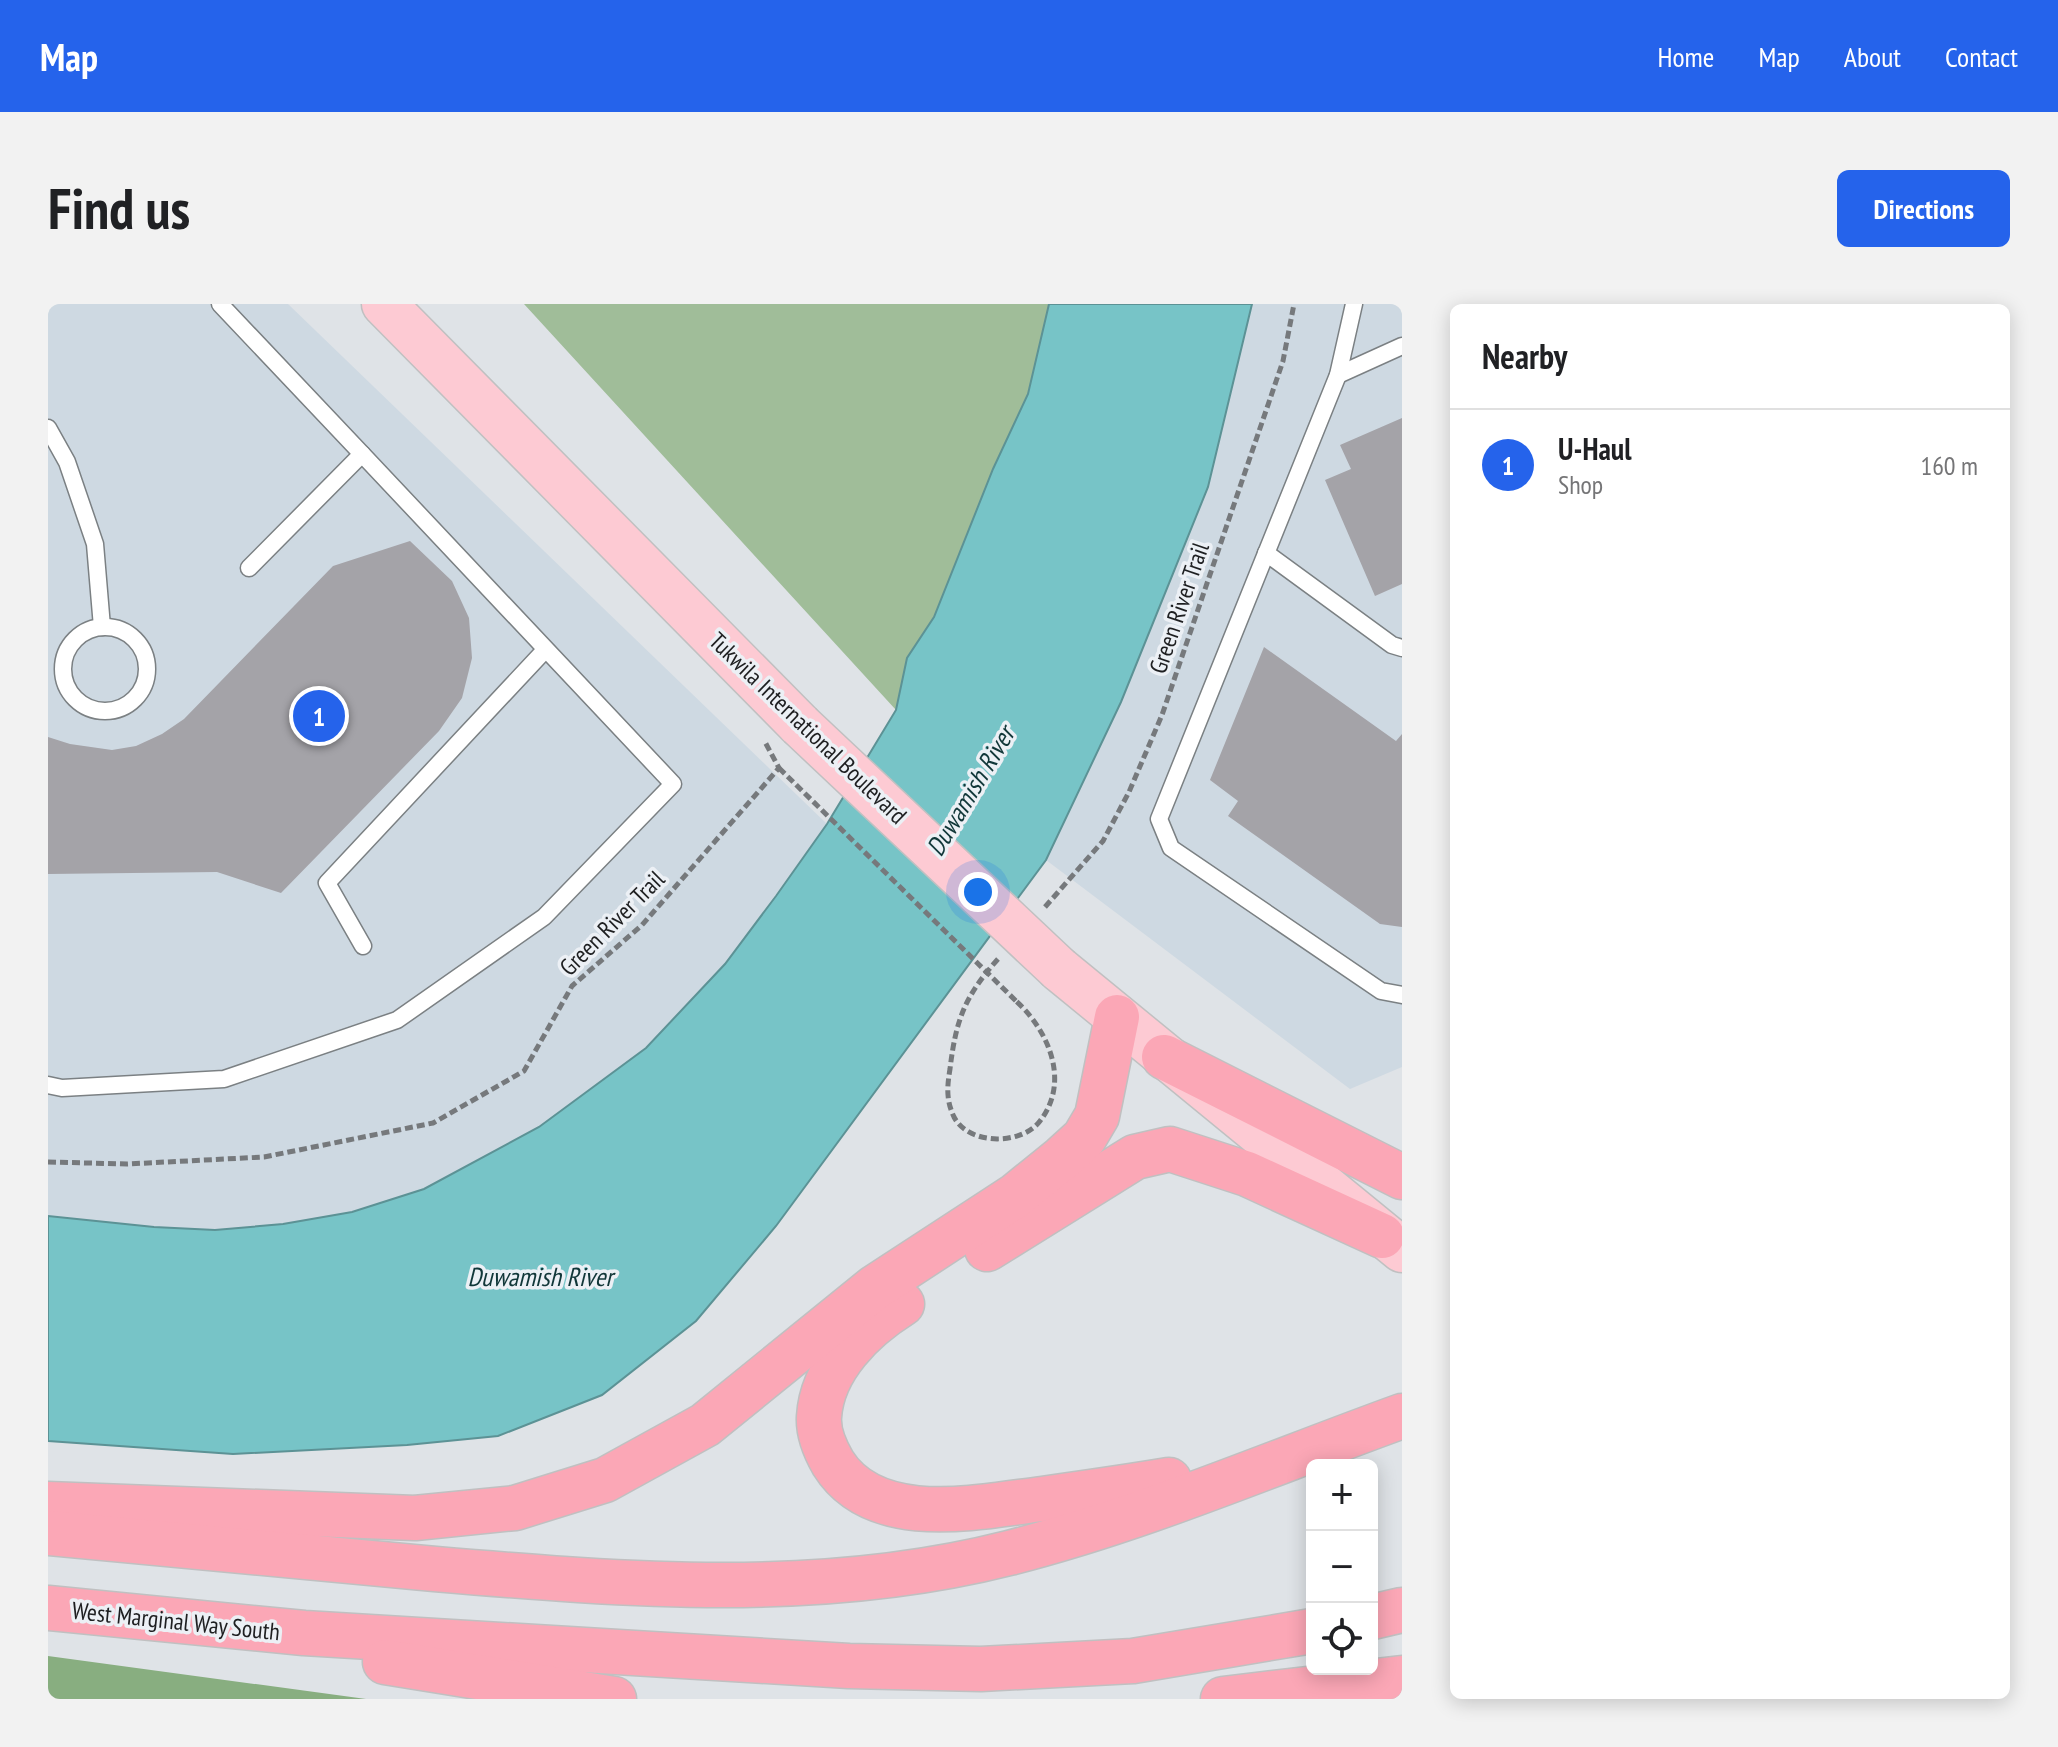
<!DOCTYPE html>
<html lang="en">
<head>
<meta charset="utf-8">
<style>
	:root { --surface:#fff; --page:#f2f2f2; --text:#202124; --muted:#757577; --line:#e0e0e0; --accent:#2563eb }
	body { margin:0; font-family:"PT Sans Narrow",sans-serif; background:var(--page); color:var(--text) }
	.controls { position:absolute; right:24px; bottom:24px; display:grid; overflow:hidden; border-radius:12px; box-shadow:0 4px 20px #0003 }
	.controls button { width:72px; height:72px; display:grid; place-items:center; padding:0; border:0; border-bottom:2px solid var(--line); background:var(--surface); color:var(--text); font:40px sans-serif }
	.you { position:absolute; left:930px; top:588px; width:28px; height:28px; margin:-20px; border:6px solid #fff; border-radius:50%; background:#1a73e8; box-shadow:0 0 0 12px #1a73e833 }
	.badge { display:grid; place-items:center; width:52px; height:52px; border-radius:50%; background:var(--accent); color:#fff; font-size:26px; font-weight:700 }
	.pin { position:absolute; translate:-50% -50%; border:4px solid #fff; box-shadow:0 2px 8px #0006 }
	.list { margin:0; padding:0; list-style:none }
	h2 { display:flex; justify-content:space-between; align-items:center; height:104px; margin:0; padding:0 32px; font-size:34px }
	h2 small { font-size:26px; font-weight:400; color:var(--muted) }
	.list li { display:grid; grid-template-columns:52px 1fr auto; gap:24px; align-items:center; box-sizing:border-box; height:112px; padding:0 32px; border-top:2px solid var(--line) }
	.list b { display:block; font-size:30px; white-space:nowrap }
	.list p { margin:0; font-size:26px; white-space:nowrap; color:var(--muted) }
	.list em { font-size:26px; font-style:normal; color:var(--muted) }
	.icon { flex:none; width:44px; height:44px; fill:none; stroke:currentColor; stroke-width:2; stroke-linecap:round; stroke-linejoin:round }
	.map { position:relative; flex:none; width:1354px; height:1395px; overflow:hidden; border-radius:12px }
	header { display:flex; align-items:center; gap:48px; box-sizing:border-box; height:112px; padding:0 40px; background:var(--accent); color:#fff }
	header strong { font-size:38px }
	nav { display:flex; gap:44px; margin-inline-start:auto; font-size:28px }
	.intro { display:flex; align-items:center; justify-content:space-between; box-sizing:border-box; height:192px; padding:0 48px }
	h1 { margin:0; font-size:56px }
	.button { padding:20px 36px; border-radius:12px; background:var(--accent); color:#fff; font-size:28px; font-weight:700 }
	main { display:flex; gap:48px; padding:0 48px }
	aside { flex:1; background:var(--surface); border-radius:12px; box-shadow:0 4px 20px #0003 }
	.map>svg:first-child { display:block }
	.built { fill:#ced9e2 }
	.green { fill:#a0bd99 }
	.forest { fill:#88ae80 }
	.water { fill:#77c4c7; stroke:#5c9295; stroke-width:2 }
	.building { fill:#a4a3a8 }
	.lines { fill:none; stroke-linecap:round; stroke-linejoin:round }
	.lane-casing { stroke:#7b8083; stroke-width:19 }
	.primary-casing { stroke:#c0c0c1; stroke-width:47 }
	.highway-casing { stroke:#c0c0c1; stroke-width:47 }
	.path { stroke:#76797c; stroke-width:5; stroke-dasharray:8 4; stroke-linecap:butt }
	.lane { stroke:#fff; stroke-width:16 }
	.primary { stroke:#fdcad3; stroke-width:44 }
	.highway { stroke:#fba7b6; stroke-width:44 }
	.primary-bridge-casing { stroke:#c0c0c1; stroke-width:47; stroke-linecap:butt }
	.path-bridge { stroke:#76797c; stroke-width:5; stroke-dasharray:8 4; stroke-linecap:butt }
	.primary-bridge { stroke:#fdcad3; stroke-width:44 }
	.labels { text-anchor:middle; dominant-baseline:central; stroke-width:7; stroke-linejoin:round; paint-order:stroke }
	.street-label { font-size:24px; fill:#1e1f21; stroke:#ecf0f5 }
	.water-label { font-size:26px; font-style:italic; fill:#113739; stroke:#ecf0f5 }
</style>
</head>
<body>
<header>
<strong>Map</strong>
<nav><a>Home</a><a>Map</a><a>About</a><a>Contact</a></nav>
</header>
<div class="intro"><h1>Find us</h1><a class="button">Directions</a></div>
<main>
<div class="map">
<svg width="1354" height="1395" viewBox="0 0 1354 1395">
	<rect width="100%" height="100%" fill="#dfe3e7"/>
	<g class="built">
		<path d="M0,0H240L779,520L677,660L598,744L492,823L376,885L304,908L235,920L167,926L106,923L0,912Z"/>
		<path d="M1204,0H1354V763L1302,785L998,556L1073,398L1160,183Z"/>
	</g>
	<path class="green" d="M476,0H1001L980,90L886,313L859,354L848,406Z"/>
	<path class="forest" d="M0,1352L318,1395H0Z"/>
	<path class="water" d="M1001,0H1204L1160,183L1073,398L998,556L728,922L648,1017L554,1091L450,1132L359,1141L185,1150L0,1137V912L106,923L167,926L235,920L304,908L376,885L491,823L598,744L677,660L728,592L779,520L848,406L859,354L886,313L945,165L980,90Z"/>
	<g class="building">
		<path d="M1354,114V280L1327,292L1277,176L1303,165L1292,141Z"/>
		<path d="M362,237L404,277L421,314L424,354L414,394L391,427L233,589L169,568L0,570V433L22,440L64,446L88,442L114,430L136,415L285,262Z"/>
		<path d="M1216,343L1348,437L1354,430V623L1332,620L1180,512L1190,497L1162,476Z"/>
	</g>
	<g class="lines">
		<defs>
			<g id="lane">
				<path d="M172,0L314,150"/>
				<path d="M1306,0L1290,71L1111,515L1123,544L1333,687L1354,691"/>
				<path d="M1290,71L1354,42"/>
				<path d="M0,124L19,158L47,240L54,323"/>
				<path d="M1218,249L1344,341L1354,344"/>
				<circle cx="57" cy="365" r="42"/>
				<path d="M315,642L279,579L497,346"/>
				<path d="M0,781L14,784L176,775L349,716L496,613L625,480L314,150L201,264"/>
			</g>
			<g id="primary">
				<path d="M336,0L752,421"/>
				<path d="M1011,665L1354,946"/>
			</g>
			<g id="highway">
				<path d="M1116,753L1354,873"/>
				<path d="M939,945L1087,853L1122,845L1199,870L1334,932"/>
				<path d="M854,1000C816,1024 774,1063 771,1113C770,1129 777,1145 785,1159C827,1226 930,1203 994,1195C1037,1189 1079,1183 1121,1176"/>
				<path d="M0,1200L367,1214L467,1204L557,1176L657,1121L826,984L967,892L1014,854L1036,834L1049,812L1069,713"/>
				<path d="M0,1229C129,1242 258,1254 387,1265C578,1281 772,1297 961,1249C1095,1215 1224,1159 1354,1112"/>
				<path d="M0,1304L256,1329L801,1362L933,1365L1085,1357L1264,1327"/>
				<path d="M1324,1313L1354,1306"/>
				<path d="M337,1358L566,1395"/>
				<path d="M1175,1395L1354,1374"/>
			</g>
		</defs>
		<use href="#lane" class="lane-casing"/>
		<use href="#primary" class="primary-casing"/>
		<use href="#highway" class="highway-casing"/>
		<g class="path">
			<path d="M997,603L1055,537L1081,488L1114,411L1235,57L1246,0"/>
			<path d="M950,655C917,692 908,715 902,765C899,783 898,796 906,813C921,842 974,841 992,817C1023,777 1000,726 968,697"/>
			<path d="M0,858L79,860L216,853L385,819L476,767L524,682L594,621L731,464L717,438"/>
		</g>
		<use href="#lane" class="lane"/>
		<use href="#primary" class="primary"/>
		<use href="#highway" class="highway"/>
		<defs>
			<path id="primary-bridge" d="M752,421L1011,665"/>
		</defs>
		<use href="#primary-bridge" class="primary-bridge-casing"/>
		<path class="path-bridge" d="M731,464L968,697"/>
		<use href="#primary-bridge" class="primary-bridge"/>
	</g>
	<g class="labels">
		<g class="street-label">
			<text transform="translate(1131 304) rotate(-71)">Green River Trail</text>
			<text transform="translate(760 424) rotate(44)">Tukwila International Boulevard</text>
			<text transform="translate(564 619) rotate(-45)">Green River Trail</text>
			<text transform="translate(128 1317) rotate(6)">West Marginal Way South</text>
		</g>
		<g class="water-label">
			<text transform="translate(922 487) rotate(-59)">Duwamish River</text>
			<text x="492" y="972">Duwamish River</text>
		</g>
	</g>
</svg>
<div class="controls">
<button>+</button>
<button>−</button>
<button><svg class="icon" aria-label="locate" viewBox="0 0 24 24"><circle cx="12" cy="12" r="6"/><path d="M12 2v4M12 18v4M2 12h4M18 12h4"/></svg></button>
</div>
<div class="you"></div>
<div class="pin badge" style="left:271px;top:412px">1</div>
</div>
<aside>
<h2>Nearby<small></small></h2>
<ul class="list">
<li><span class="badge">1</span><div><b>U-Haul</b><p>Shop</p></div><em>160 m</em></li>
</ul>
</aside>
</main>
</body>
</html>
